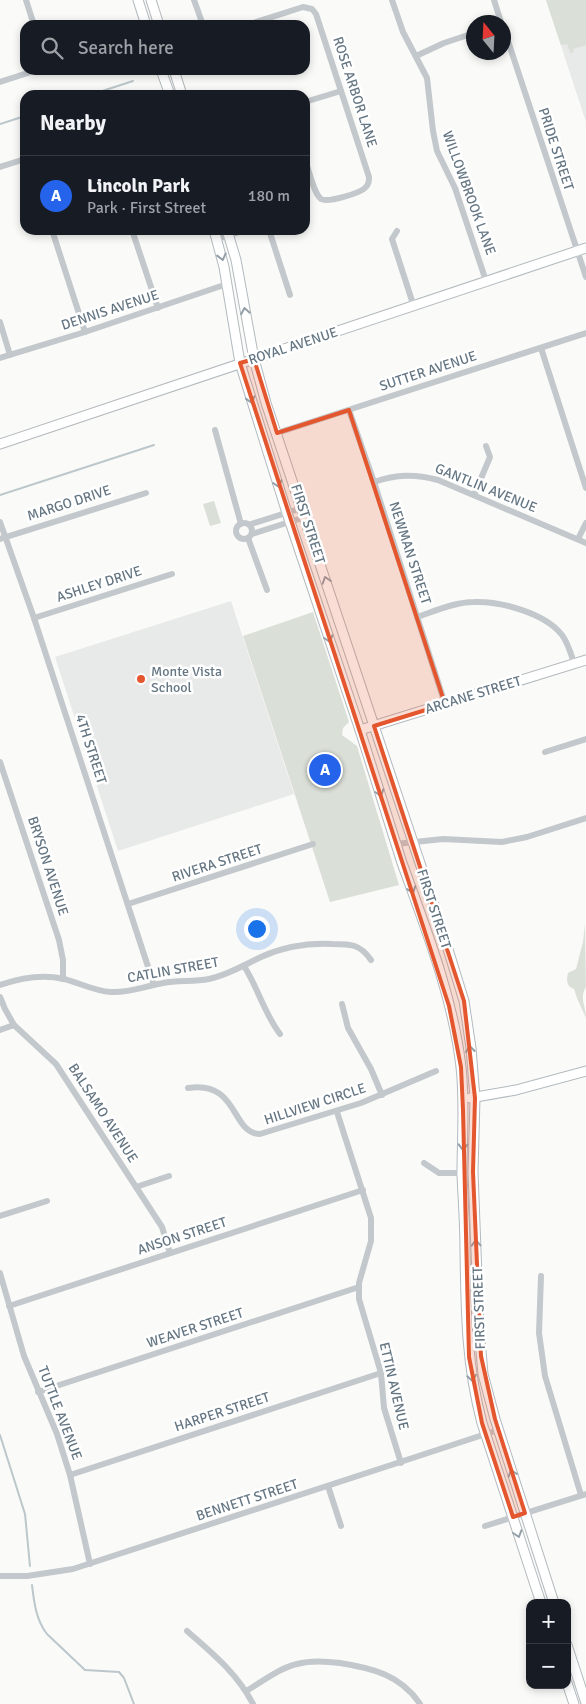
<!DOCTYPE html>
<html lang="en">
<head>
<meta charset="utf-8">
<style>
	:root { --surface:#171b24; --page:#20242c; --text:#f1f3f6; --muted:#9ea1a6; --line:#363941; --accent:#2563eb }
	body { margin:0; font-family:Signika,sans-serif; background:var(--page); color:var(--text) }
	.controls { position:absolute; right:15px; bottom:15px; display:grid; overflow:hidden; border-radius:10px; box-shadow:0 2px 8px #0003 }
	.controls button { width:45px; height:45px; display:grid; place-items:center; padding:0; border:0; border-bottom:1px solid var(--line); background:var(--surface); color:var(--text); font:25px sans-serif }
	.compass { position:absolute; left:466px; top:15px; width:45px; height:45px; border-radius:50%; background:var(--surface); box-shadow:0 2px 8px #0003; rotate:342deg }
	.you { position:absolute; left:256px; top:928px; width:18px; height:18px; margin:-12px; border:4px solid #fff; border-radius:50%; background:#1a73e8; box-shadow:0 0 0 8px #1a73e833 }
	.badge { display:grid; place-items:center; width:32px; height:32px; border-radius:50%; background:var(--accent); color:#fff; font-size:16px; font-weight:700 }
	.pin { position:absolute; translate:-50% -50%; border:2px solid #fff; box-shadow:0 1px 5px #0006 }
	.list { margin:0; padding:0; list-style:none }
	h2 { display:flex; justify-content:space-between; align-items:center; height:65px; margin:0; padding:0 20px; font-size:21px }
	h2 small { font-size:16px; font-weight:400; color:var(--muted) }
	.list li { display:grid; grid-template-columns:32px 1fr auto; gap:15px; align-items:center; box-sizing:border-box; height:80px; padding:0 20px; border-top:1px solid var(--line) }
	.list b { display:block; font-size:19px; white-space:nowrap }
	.list p { margin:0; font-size:16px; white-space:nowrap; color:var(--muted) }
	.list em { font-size:16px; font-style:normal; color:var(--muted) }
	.icon { flex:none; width:28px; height:28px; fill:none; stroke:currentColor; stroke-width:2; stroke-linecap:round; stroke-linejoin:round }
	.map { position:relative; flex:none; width:586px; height:1704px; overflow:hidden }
	.search { position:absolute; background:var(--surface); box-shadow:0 2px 8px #0003; left:20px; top:20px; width:290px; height:55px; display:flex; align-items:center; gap:12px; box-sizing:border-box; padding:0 18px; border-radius:15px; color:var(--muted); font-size:19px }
	.panel { position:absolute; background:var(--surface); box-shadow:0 2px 8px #0003; left:20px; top:90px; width:290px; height:145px; border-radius:15px }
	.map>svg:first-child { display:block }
	.built { fill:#e8e9e9 }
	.green { fill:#dadfd7 }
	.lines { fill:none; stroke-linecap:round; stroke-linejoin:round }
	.stream { stroke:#bbc7cb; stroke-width:2 }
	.secondary-casing { stroke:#b3babf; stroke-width:11 }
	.street { stroke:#c3c8cc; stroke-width:6 }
	.secondary { stroke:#fff; stroke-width:9 }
	.oneway { stroke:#939fa8 }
	.marked { fill:#e4572e; fill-opacity:0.2; stroke:#e4572e; stroke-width:4; stroke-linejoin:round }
	.poi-dot { fill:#e4572e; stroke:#fff; stroke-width:2 }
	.labels { text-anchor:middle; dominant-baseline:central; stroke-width:5; stroke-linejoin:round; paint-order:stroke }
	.street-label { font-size:14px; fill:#657683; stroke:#fff }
	.poi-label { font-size:14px; fill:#657683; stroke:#fff; text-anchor:start }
</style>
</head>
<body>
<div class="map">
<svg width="586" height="1704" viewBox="0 0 586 1704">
	<rect width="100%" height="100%" fill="#fafaf8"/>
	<g class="built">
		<path d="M546,0H586V122Z"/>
		<path d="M231,601L294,794L118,851L55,657Z"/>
	</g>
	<g class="green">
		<path d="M546,0H586V45L573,49L574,52L570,53L567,44L561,45Z"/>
		<path d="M214,501L221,523L210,526L203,504Z"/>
		<path d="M313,612L349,722L343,728L342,735L357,746L399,885L330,902L243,636Z"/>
		<path d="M585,924L586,987C579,998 586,1006 586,1018L577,998L574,989C567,987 566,980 568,973L576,969L583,942Z"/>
	</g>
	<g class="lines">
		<g class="stream">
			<path d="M90,95L133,81"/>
			<path d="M0,124L25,116"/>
			<path d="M0,495L154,445"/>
			<path d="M0,1435L25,1514L30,1566"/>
			<path d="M32,1585C34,1602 36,1620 47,1634L85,1670L119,1672L124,1678L134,1704"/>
		</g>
		<defs>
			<g id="secondary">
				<path d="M138,0L146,25"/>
				<path d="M151,0L159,25"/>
				<path d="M161,70L170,95"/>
				<path d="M174,70L182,95"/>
				<path d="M214,230L224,267L240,363L287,513L360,730L402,863C426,929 453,997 461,1067C465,1103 462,1138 462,1174C463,1199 465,1224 465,1250C466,1311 466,1363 482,1423L541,1603"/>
				<path d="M227,230L236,260L254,359L266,403L439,920L464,1001L471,1048L475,1098L473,1172L479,1328L483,1374L495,1419L554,1603"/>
				<path d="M0,444L586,248"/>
				<path d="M360,730L586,660"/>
				<path d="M470,1098L516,1090L586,1071"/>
				<path d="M567,1645L586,1703"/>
				<path d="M567,1683L574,1704"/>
			</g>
		</defs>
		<use href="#secondary" class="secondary-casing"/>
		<g class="street">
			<path d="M26,0L34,25"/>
			<path d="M194,0L203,25"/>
			<path d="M392,0L403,32L427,78L433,131L437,151L455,188L486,281"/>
			<path d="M494,0L501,22"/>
			<path d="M247,25L303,7L312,9L316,14L369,177C369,181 369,184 365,188C360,193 328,203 321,199C314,194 308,168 305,159"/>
			<path d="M504,29L586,277"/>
			<path d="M416,56L444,43L474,33"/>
			<path d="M0,82L37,70"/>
			<path d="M305,102L341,91"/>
			<path d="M0,167L25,159"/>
			<path d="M52,230L85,332"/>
			<path d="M132,230L158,308"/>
			<path d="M269,230L290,295"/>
			<path d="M397,231L392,239L414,307"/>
			<path d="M217,239L246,230"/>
			<path d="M0,322L10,355"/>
			<path d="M541,348L586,488"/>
			<path d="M0,358L85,332L227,284"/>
			<path d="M349,410L374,482L445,704"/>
			<path d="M215,430L241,524"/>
			<path d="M277,433L586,333"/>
			<path d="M374,482C397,474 415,474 438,480L586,543"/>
			<path d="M474,495L490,457L486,446"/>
			<path d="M0,522L34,618L154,985"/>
			<circle cx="244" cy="531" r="8"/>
			<path d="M251,524L302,508"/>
			<path d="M252,534L305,517"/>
			<path d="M248,538L267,590"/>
			<path d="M0,539L146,493"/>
			<path d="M578,539L586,523"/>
			<path d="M417,617C435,611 455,602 474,602C500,601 545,613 562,635C568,643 571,654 574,663"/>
			<path d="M34,618L172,574"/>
			<path d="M545,752L586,739"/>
			<path d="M0,762L59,940L63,960V979"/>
			<path d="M396,844L443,839L502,842L527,837L586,818"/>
			<path d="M128,904L313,844"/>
			<path d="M244,966C258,988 264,1013 280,1034"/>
			<path d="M0,985C20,978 43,974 64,979C80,983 94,991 111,992C130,993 145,986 163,983C178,980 193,982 209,979C228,975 244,965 261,957C283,947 308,943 332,944C351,944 360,944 371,960"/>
			<path d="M0,997L5,1009L14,1025L56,1064L162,1227L170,1253"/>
			<path d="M342,1004L348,1028L371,1069L382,1095"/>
			<path d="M0,1030L14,1025"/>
			<path d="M188,1088C239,1080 231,1134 260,1134L361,1103L436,1071"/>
			<path d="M337,1112L371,1218V1241L359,1283V1299L381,1373L384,1408L401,1463"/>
			<path d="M424,1163L439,1173H462"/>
			<path d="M136,1187L169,1176"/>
			<path d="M0,1216L47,1201"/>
			<path d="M0,1273L24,1356L57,1434L70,1475L90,1564"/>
			<path d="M541,1276L539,1333L545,1376L581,1495"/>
			<path d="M9,1306L363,1190"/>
			<path d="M38,1392L359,1287"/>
			<path d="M70,1475L381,1373"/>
			<path d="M328,1486L341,1526"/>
			<path d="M485,1526L586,1494"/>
			<path d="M0,1576H27L73,1569L498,1430"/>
			<path d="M187,1631C212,1653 237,1673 253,1704"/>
			<path d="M246,1691C262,1682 279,1668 297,1664C311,1660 325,1661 340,1663C372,1668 401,1675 420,1704"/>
		</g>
		<use href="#secondary" class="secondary"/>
	</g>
	<defs><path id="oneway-chevron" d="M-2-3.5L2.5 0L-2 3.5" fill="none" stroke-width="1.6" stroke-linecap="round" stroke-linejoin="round" transform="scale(1.25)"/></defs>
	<g class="oneway">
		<use href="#oneway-chevron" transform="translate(222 257) rotate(76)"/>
		<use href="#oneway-chevron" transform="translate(245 311) rotate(-100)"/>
		<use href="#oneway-chevron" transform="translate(251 400) rotate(73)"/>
		<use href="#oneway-chevron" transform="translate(278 484) rotate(72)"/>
		<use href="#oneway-chevron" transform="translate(326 580) rotate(-108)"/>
		<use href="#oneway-chevron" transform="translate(329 639) rotate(72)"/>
		<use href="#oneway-chevron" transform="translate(380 793) rotate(72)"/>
		<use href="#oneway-chevron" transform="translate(412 890) rotate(70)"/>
		<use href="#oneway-chevron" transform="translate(470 1049) rotate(-97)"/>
		<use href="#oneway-chevron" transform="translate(463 1147) rotate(91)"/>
		<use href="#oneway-chevron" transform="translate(476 1243) rotate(-92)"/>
		<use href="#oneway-chevron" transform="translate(472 1378) rotate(81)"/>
		<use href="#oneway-chevron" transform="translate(512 1473) rotate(-108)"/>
		<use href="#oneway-chevron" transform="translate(518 1534) rotate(72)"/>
	</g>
	<path class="marked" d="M254,359L277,433L349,410L445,704L374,726L464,1001L475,1098L473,1172L481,1356L495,1419L525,1513L513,1517L482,1423L469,1357L463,1110L461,1067L449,1006L240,363Z"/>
	<circle class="poi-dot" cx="141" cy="679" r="5"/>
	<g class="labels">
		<g class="street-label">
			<text transform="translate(355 92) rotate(72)">ROSE ARBOR LANE</text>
			<text transform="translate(556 149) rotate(72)">PRIDE STREET</text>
			<text transform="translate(469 193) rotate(70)">WILLOWBROOK LANE</text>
			<text transform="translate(110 310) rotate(-18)">DENNIS AVENUE</text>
			<text transform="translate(293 346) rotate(-18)">ROYAL AVENUE</text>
			<text transform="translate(428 371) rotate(-18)">SUTTER AVENUE</text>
			<text transform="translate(486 488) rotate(22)">GANTLIN AVENUE</text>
			<text transform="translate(69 503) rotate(-18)">MARGO DRIVE</text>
			<text transform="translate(308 524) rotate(72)">FIRST STREET</text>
			<text transform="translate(410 553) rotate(72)">NEWMAN STREET</text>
			<text transform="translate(99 584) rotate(-18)">ASHLEY DRIVE</text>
			<text transform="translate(473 695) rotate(-17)">ARCANE STREET</text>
			<text transform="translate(91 749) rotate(72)">4TH STREET</text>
			<text transform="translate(217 863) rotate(-18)">RIVERA STREET</text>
			<text transform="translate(48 866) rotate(72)">BRYSON AVENUE</text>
			<text transform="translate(434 909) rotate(72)">FIRST STREET</text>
			<text transform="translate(173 970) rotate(-10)">CATLIN STREET</text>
			<text transform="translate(315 1104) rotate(-18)">HILLVIEW CIRCLE</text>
			<text transform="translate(103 1113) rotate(57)">BALSAMO AVENUE</text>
			<text transform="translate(182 1236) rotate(-18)">ANSON STREET</text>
			<text transform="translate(479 1308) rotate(-92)">FIRST STREET</text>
			<text transform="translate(195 1328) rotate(-18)">WEAVER STREET</text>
			<text transform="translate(394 1386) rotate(77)">ETTIN AVENUE</text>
			<text transform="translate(222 1412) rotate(-18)">HARPER STREET</text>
			<text transform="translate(60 1413) rotate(69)">TUTTLE AVENUE</text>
			<text transform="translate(247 1500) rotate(-18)">BENNETT STREET</text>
		</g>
		<g class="poi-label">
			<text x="151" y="671">Monte Vista<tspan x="151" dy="16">School</tspan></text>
		</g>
	</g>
</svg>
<div class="controls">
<button>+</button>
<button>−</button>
</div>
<svg class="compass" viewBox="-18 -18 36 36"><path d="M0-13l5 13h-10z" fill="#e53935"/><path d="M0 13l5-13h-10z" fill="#9ea1a6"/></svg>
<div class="you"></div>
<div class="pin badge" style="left:325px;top:770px">A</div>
<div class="search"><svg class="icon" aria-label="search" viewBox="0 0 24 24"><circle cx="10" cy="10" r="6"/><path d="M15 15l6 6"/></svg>Search here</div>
<section class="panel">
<h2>Nearby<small></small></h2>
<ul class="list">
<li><span class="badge">A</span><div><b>Lincoln Park</b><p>Park · First Street</p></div><em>180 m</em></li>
</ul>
</section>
</div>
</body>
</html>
